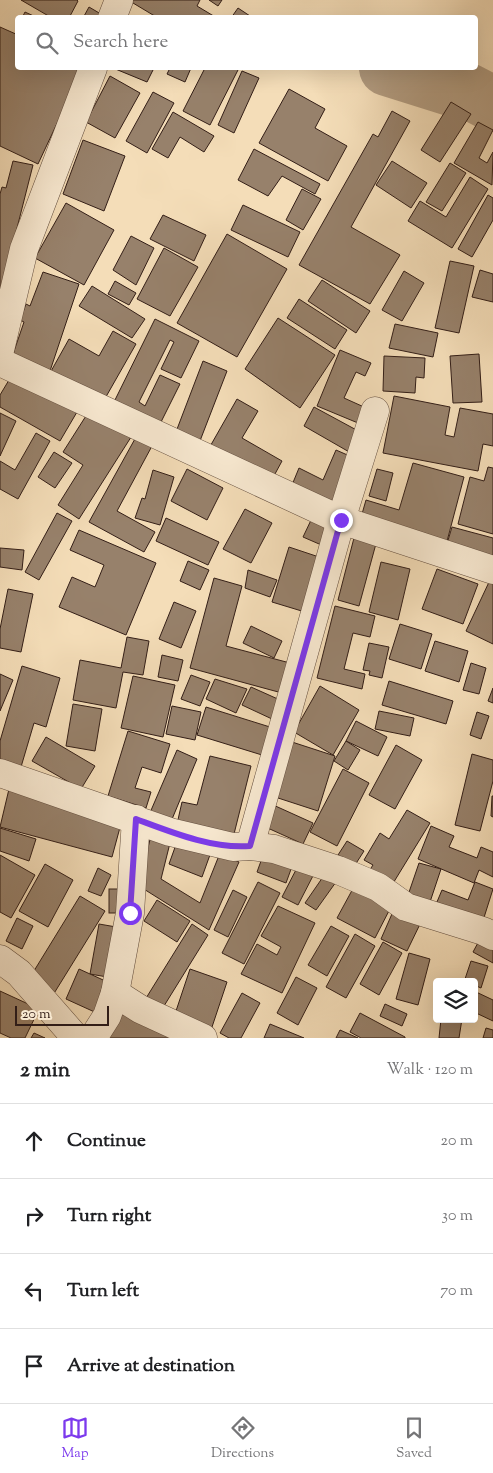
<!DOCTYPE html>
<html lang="en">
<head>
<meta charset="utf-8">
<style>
	:root { --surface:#fff; --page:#f6f6f6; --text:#202124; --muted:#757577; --line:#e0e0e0; --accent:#7c3aed }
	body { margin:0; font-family:"Sorts Mill Goudy",serif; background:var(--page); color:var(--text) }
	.controls { position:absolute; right:15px; bottom:15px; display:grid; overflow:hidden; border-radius:5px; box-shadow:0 5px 20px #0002 }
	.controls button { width:45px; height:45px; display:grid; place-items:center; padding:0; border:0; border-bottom:1px solid var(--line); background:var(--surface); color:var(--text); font:25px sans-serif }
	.scale { position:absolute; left:15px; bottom:12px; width:94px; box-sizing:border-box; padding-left:5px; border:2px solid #331e17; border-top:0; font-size:14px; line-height:18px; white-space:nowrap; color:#331e17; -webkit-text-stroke:4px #f8e9d1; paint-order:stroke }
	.stop { position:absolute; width:15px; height:15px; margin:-11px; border:4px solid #7c3aed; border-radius:50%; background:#fff }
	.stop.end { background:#7c3aed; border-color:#fff; box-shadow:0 1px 5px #0008 }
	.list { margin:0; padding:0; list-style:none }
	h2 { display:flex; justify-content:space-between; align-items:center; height:65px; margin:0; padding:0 20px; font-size:21px }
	h2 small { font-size:16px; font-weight:400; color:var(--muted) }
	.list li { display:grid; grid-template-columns:32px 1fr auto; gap:15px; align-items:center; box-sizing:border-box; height:75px; padding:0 20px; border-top:1px solid var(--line) }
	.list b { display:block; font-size:19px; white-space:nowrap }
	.list em { font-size:16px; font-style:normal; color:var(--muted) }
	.icon { flex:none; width:28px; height:28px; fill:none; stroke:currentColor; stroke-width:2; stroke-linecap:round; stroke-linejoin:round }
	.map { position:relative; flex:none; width:493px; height:1038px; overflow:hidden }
	.search { position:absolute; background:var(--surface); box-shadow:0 5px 20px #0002; left:15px; right:15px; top:15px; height:55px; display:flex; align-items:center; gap:12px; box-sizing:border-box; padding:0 18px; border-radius:5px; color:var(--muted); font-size:19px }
	.sheet { height:365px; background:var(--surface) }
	nav { display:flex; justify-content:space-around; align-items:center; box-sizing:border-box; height:70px; border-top:1px solid var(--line); background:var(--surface); font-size:14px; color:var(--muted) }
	nav a { display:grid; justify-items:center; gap:2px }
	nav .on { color:var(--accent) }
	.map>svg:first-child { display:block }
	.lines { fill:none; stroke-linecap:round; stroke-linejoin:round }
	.river { stroke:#b29c81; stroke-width:56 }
	.building { fill:#97816b; stroke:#331e17 }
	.street-casing { stroke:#634e3f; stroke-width:29 }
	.street { stroke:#f8e9d1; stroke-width:28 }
	.route { stroke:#7c3aed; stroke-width:6 }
</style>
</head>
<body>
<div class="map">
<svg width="493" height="1038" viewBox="0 0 493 1038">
	<rect width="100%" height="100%" fill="#f4ddb8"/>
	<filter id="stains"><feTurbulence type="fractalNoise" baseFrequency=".004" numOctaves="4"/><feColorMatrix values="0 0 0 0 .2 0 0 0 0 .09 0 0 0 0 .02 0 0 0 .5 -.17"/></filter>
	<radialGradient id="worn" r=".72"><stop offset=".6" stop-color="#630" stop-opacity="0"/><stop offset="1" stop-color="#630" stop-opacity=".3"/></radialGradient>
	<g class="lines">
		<path class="river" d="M387,68L457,90L468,91L493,104"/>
	</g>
	<g class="building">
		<path d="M21,0H77L78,1L69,18H52Z"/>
		<path d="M128,0H200L197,6L217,18H158Z"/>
		<path d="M209,0H222L218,6Z"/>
		<path d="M89,7L106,17V18H83Z"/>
		<path d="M238,8L253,18H231Z"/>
		<path d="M25,12L38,18H22Z"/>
		<path d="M0,27L18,35V68H83L38,164L0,146Z"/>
		<path d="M113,68H154L147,82Z"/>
		<path d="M170,68H191L185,82L167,74Z"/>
		<path d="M205,68H239L210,125L183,111Z"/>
		<path d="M242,71L259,78L234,133L218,125Z"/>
		<path d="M110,76L140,93L115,138L86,122Z"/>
		<path d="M289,89L325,109L315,128L347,146L328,181L259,143Z"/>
		<path d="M153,92L174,103L147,153L126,141Z"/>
		<path d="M451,102L471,114L440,162L421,150Z"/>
		<path d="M392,111L410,121L351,227L400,255L370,304L299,265L373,134L378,137Z"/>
		<path d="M173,112L214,136L204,152L180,137L168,158L152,149Z"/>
		<path d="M478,122L493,130L479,158L487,163L493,152L492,185L454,163Z"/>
		<path d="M83,140L125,156L104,211L63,194Z"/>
		<path d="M254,149L320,184L315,194L282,176L268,196L238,180Z"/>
		<path d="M13,161L33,165L0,295V194L2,187L6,188Z"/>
		<path d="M392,161L427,183L411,208L376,185Z"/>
		<path d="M450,163L466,173L442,211L426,202Z"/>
		<path d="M470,177L488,189L452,248L408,221L420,201L446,217Z"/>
		<path d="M302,189L321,199L303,230L286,220Z"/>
		<path d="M488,195L493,198V220L472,257L458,249Z"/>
		<path d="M66,203L114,230L84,285L35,258Z"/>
		<path d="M243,205L300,232L288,257L231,230Z"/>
		<path d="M163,215L206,235L194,261L150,239Z"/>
		<path d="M227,234L287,269L237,357L177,323Z"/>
		<path d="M131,236L154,248L136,285L113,270Z"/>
		<path d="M164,248L198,267L170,316L137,299Z"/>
		<path d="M450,261L474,266L459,333L435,328Z"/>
		<path d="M480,270L493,274V302L472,297Z"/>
		<path d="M404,271L424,283L402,321L382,310Z"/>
		<path d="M43,272L79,284L49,374L11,360L24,322L20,320L26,304L30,306Z"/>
		<path d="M322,280L370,311L356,333L308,301Z"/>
		<path d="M115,281L136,293L129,305L108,294Z"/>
		<path d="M92,286L145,319L132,338L79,306Z"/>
		<path d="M299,299L347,330L335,349L287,318Z"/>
		<path d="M278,318L335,355L300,408L245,369Z"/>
		<path d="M155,319L199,341L181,378L161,369L174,342L170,340L139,402L145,406L160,375L180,384L158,428L112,406Z"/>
		<path d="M395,324L438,333L433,357L389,348Z"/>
		<path d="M113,331L136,344L103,402L50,373L69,339L99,356Z"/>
		<path d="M340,350L371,363L365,376L356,372L344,398L364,407L358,423L317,406Z"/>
		<path d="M479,354L482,402L453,403L450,356Z"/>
		<path d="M384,356L425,358L424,378L416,377L415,393L383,391Z"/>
		<path d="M203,361L227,371L198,446L174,437Z"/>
		<path d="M12,375L77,412L60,441L0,407V395Z"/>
		<path d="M394,396L450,407L445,435L454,437L460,408L493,414V446L483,444L478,471L383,453Z"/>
		<path d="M237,399L258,411L242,438L282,461L269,485L208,450Z"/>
		<path d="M314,407L362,433L351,453L304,426Z"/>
		<path d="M91,408L133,434L79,519L58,505L83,465L63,452Z"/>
		<path d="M0,413L16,421L0,456Z"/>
		<path d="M36,433L50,441L18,499L0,489V461L15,470Z"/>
		<path d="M136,437L152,446L117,511L155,532L144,552L89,522Z"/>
		<path d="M336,450L352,457L332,503L292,485L299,468L323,480Z"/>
		<path d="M54,452L72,463L55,488L38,477Z"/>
		<path d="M413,463L464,477L446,545L360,521L366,500L399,510Z"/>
		<path d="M488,467L493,468V534L458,524L470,477L484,481Z"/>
		<path d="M187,469L223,488L207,520L171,501Z"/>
		<path d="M377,469L393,473L386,501L369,496Z"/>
		<path d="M153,470L174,477L160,525L135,518L142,498L145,499Z"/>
		<path d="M245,509L272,523L251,563L223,549Z"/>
		<path d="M57,513L72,521L39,580L25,572Z"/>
		<path d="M313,516L335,527L326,547L303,537Z"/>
		<path d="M166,518L219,542L208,565L156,541Z"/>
		<path d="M452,527L493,538V559L446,547Z"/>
		<path d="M79,530L156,563L126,635L59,607L72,577L95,587L104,565L70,550Z"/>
		<path d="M355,534L377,540L359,606L338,600Z"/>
		<path d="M289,547L322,558L305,612L272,602Z"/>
		<path d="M0,548L24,550L22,570L0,567Z"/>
		<path d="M188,561L209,570L200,590L180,581Z"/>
		<path d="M381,562L410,569L398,620L369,612Z"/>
		<path d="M437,569L478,584L463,624L422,609Z"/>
		<path d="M248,570L277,580L270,597L245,588Z"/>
		<path d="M214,578L242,586L226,646L290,663L282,693L190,668Z"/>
		<path d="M490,580L493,581V644L466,631Z"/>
		<path d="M8,589L33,594L21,652L0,648V629Z"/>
		<path d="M174,602L196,611L181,648L159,639Z"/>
		<path d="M335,606L375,616L370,637L353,633L344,669L365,674L362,689L317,678Z"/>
		<path d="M400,624L432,634L421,669L389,659Z"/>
		<path d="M251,626L282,641L274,658L243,643Z"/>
		<path d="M127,637L149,641L143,675L123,672L116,708L73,700L80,660L121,668Z"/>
		<path d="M435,641L468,651L459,682L425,671Z"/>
		<path d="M369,643L389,647L382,678L369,675L370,671L363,670Z"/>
		<path d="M162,655L183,660L178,681L158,677Z"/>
		<path d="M471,663L486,668L479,694L463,690Z"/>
		<path d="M22,666L60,678L46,727L34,723L21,767L0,761V741Z"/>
		<path d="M0,674L13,680L0,711Z"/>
		<path d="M191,675L210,682L200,706L181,699Z"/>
		<path d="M133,676L175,685L163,737L121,728Z"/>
		<path d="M215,679L247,689L236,713L206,699Z"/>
		<path d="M389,681L453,701L446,724L382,705Z"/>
		<path d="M320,686L359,710L333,755L294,732Z"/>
		<path d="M251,687L280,700L272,719L242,705Z"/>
		<path d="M493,688V703L488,701Z"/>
		<path d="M73,704L102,709L95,751L66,746Z"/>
		<path d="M172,706L201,712L195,740L166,734Z"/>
		<path d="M206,707L270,727L262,755L197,735Z"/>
		<path d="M379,711L414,718L410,736L375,729Z"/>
		<path d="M477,712L489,716L481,739L470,735Z"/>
		<path d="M356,721L387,737L378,756L346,741Z"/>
		<path d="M128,731L170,744L161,773L142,767L135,788L151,792L146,808L108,796Z"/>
		<path d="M46,737L95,766L81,789L32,761Z"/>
		<path d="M346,741L360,750L348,770L334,761Z"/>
		<path d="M292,742L335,756L318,811L275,797Z"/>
		<path d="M396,745L422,760L395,809L369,795Z"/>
		<path d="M177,750L197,759L170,824L149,815Z"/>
		<path d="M472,754L493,760V781L480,831L455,825Z"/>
		<path d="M210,756L251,766L233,838L177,824L182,802L197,805Z"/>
		<path d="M343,769L369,783L337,846L310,832Z"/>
		<path d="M9,789L122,820L112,857L0,827Z"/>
		<path d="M492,796H493V817L491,816Z"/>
		<path d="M271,804L313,823L303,844L261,825Z"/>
		<path d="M407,810L430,823L392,885L369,871L373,865L364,860L380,833L389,839Z"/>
		<path d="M431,826L454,836L449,847L477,858L481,847L493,852V877L479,870L474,883L418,859Z"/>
		<path d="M0,828L36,839L29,861L0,851Z"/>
		<path d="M152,831L171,839L161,879L200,903L220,853L239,862L209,930L139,886Z"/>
		<path d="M178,839L211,852L202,877L169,864Z"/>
		<path d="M347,841L364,851L355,865L338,855Z"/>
		<path d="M265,850L294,861L286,883L257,872Z"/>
		<path d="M0,855L35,875L11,918L0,912Z"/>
		<path d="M300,862L316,870L298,905L282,897Z"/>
		<path d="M419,863L441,869L428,908L406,901Z"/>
		<path d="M45,864L73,880L48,927L19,911Z"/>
		<path d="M98,868L111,875L101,896L88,891Z"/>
		<path d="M325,874L336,882L316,910L305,903Z"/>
		<path d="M258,882L280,893L244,964L222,953Z"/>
		<path d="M475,882L493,889L481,927L434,909L442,890L468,900Z"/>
		<path d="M356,883L393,903L375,938L337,918Z"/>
		<rect x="109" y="889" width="16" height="24"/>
		<path d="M233,890L247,897L228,937L214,930Z"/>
		<path d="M80,896L105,911L53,995L29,979Z"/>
		<path d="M157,900L190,921L177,942L144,921Z"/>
		<path d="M278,906L315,923L282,993L241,974L257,944L277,955L281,947L261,936Z"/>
		<path d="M395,907L422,920L407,951L381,939Z"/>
		<path d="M17,918L33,926L22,949L6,941Z"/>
		<path d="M99,924L122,928L113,978L90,974Z"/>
		<path d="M192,924L208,935L159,1014L143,1003Z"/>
		<path d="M331,926L349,936L327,976L308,965Z"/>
		<path d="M355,934L375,946L346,998L326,987Z"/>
		<path d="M480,939L493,947V963L473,952Z"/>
		<path d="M383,942L402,953L379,995L360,984Z"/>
		<path d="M409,953L430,959L418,1005L396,999Z"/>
		<path d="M471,961L488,966L481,988L474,985V982H464Z"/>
		<path d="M79,969L112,984L99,1014L66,999Z"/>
		<path d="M190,969L227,982L210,1033L173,1020Z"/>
		<path d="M296,977L317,988L298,1025L277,1013Z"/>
		<path d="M0,991L39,1009L25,1038H11L0,1033Z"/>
		<path d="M474,991L493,1000V1021L474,1012Z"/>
		<path d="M242,993L260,1003L241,1038H229L220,1033Z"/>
		<path d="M385,1004L407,1014L402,1026L380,1016Z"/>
		<path d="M117,1010L182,1038H106Z"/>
		<path d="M360,1013L405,1037V1038H361L350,1032Z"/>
		<path d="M441,1019H462L459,1038H439Z"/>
		<path d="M270,1024L304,1038H264Z"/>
		<path d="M486,1028L493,1030V1038H483Z"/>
		<path d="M340,1030L358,1038H336Z"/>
		<path d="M34,1033L45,1038H31Z"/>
	</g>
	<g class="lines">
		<defs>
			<g id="street">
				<path d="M112,18L119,0"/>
				<path d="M0,350L24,249L93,68"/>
				<path d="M0,362L341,520L493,570"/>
				<path d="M0,773L170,832L233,847L250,846L274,849L338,870L378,887L406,907L483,931L493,936"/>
				<path d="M250,846L341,520L375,411"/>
				<path d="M0,959L19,973L76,1038"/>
				<path d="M115,993L130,913L136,819"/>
				<path d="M93,1038L107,1016L115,993L140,1009L203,1038"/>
			</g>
		</defs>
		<use href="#street" class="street-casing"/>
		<use href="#street" class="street"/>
	</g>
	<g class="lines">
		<path class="route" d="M130,913L136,819C171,832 212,849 250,846L341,520"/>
	</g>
	<rect width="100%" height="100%" filter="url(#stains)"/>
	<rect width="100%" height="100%" fill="url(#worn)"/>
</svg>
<div class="controls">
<button><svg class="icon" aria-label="layers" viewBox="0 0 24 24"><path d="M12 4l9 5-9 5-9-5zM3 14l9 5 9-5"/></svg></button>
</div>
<div class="scale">20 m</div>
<div class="stop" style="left:130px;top:913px"></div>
<div class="stop end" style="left:341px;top:520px"></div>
<div class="search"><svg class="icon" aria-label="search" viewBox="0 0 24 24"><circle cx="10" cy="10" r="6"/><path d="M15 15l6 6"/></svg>Search here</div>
</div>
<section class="sheet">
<h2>2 min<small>Walk · 120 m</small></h2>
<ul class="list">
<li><svg class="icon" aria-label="ahead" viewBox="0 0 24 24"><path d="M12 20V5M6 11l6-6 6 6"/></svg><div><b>Continue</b></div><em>20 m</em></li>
<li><svg class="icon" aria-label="right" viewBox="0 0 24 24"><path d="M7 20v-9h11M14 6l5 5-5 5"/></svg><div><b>Turn right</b></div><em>30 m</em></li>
<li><svg class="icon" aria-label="left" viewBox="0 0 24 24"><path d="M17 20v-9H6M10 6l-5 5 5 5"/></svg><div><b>Turn left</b></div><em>70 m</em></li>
<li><svg class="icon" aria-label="arrive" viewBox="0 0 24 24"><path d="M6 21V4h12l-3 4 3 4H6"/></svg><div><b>Arrive at destination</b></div></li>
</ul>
</section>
<nav>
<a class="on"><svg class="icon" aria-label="map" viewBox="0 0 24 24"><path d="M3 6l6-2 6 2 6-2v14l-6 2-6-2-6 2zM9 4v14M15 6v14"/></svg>Map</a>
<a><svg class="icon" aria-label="directions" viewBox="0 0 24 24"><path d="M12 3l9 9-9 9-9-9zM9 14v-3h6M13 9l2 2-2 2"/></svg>Directions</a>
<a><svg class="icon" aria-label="saved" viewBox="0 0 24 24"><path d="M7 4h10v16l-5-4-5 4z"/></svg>Saved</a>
</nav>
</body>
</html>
